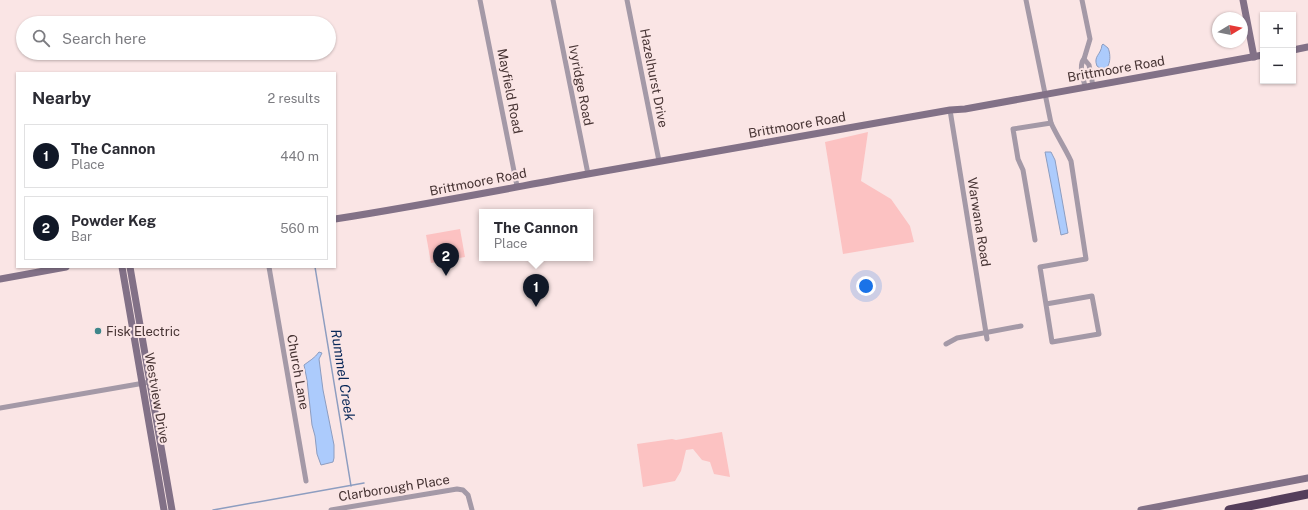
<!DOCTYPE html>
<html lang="en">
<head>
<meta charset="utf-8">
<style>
	:root { --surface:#fff; --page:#f2f2f3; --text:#2b2b33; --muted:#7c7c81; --line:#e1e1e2; --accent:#111827 }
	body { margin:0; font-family:"Public Sans",sans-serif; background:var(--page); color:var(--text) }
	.controls { position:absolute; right:12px; top:12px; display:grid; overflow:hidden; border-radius:0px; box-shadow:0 1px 3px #0004 }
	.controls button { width:36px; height:36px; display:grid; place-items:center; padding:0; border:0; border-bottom:1px solid var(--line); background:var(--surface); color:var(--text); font:20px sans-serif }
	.compass { position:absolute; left:1212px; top:12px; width:36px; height:36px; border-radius:50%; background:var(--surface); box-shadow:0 1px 3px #0004; rotate:80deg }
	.you { position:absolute; left:866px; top:286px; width:14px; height:14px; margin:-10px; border:3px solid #fff; border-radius:50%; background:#1a73e8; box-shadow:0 0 0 6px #1a73e833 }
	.badge { display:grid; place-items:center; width:26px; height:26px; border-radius:50%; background:var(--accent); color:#fff; font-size:13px; font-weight:700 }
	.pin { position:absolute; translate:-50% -33px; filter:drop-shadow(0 1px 2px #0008) }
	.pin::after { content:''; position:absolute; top:21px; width:14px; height:12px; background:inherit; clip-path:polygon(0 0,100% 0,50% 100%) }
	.popup { position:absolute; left:479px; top:209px; width:114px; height:52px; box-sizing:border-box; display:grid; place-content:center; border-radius:0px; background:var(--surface); filter:drop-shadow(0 1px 3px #0005); font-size:13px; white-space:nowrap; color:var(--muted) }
	.popup b { font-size:15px; color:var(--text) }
	.popup::after { content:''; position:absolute; left:50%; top:100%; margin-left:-8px; border:8px solid transparent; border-top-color:var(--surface) }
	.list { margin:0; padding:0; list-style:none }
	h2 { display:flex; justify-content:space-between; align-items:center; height:52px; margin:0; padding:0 16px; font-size:17px }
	h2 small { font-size:13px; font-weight:400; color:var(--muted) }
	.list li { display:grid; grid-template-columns:26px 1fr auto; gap:12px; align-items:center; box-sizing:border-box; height:64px; margin:0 8px 8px; padding:0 8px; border:1px solid var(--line); border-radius:0px }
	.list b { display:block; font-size:15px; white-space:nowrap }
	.list p { margin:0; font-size:13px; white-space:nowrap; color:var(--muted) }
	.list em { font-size:13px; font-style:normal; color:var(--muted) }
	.icon { flex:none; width:22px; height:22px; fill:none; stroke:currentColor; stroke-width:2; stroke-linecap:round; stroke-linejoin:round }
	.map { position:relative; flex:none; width:1308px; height:510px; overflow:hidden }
	.search { position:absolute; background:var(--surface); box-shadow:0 1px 3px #0004; left:16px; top:16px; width:320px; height:44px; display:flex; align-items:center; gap:10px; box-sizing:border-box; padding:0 14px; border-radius:22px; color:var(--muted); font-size:15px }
	.panel { position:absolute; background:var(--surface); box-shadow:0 1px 3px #0004; left:16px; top:72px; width:320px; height:196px; border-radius:0px }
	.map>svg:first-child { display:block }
	.green { fill:#fcc2c2 }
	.water { fill:#accbfc; stroke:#8d9dc0 }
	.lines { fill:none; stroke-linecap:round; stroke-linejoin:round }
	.stream { stroke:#8d9dc0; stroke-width:1.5 }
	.street { stroke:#a499a7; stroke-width:5 }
	.secondary { stroke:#827187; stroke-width:7 }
	.highway { stroke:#553e5b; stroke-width:9 }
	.poi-dot { fill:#3e868a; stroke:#fae5e5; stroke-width:1.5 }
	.labels { text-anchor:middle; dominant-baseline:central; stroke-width:4; stroke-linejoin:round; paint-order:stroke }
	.street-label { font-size:13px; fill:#463333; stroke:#fae5e5 }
	.poi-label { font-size:13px; fill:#463333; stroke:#fae5e5; text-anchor:start }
	.water-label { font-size:14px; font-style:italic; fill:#082758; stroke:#fae5e5 }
</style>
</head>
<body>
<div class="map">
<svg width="1308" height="510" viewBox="0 0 1308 510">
	<rect width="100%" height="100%" fill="#fae5e5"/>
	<g class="green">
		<path d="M868,132L861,181L891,199L910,226L914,242L843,254L825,142Z"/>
		<path d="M460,229L465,257L431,263L426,235Z"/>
		<path d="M722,432L730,477L714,474L710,462L702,460L693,449L686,450L681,471L675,481L643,487L637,444L672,439L676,440Z"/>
	</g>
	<g class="water">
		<path d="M1103,44L1108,48C1112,56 1110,76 1097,66C1093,56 1101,55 1102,45Z"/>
		<path d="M1045,152H1051L1055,160L1068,233L1061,235Z"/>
		<path d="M319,352L322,353L319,359L323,390L334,445V458L333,462L321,465L317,454L315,436L312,425L307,380L304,365C309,361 315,358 319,352Z"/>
	</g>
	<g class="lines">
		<g class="stream">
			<path d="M315,267L351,486"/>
			<path d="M213,510L364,483"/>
		</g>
		<g class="street">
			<path d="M480,0L517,186"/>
			<path d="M553,0L588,174"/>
			<path d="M627,0L659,161"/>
			<path d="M1026,0L1051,123C1057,136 1065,148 1071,161L1086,259L1040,267L1052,342L1099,334L1092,296L1046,304"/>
			<path d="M1082,0L1090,39L1084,59"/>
			<path d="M1085,87C1084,79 1078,66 1084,59L1089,65L1093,86"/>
			<path d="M950,110L987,339"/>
			<path d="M1035,240L1023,170L1018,159L1013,129L1051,123"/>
			<path d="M269,267L306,481"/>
			<path d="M946,344L957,338L1021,326"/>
			<path d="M0,408L150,382"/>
			<path d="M331,510L457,489L463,490L468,495L472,510"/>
		</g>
		<g class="secondary">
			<path d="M1243,0L1254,57"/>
			<path d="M1293,50L1308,47"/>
			<path d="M335,219C418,206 500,190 582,175C705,153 827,132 950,110L965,109L1263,55"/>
			<path d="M122,267L164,510"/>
			<path d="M130,267L172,510"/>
			<path d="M0,279L66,267"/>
			<path d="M1141,510L1308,478"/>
		</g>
		<path class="highway" d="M1229,510L1308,494"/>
	</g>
	<circle class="poi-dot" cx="98" cy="331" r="4"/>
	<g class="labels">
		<g class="street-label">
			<text transform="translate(1116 69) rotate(-10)">Brittmoore Road</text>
			<text transform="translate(654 78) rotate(79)">Hazelhurst Drive</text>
			<text transform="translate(581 85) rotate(79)">Ivyridge Road</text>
			<text transform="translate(510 91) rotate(79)">Mayfield Road</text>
			<text transform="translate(797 125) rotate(-10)">Brittmoore Road</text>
			<text transform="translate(478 182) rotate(-11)">Brittmoore Road</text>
			<text transform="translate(979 222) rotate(81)">Warwana Road</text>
			<text transform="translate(298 372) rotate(80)">Church Lane</text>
			<text transform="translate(157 398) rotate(80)">Westview Drive</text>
			<text transform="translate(394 488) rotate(-9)">Clarborough Place</text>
		</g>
		<g class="poi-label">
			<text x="106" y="331">Fisk Electric</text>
		</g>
		<g class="water-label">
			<text transform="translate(343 375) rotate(81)">Rummel Creek</text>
		</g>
	</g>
</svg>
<div class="controls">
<button>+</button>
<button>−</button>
</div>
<svg class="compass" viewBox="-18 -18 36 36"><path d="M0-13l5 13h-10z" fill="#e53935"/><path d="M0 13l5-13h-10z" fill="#7c7c81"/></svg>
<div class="you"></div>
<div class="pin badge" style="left:536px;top:307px">1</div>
<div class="popup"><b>The Cannon</b>Place</div>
<div class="pin badge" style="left:446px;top:276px">2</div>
<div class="search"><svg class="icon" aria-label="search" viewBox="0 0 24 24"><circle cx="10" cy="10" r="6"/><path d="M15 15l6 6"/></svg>Search here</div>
<section class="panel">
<h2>Nearby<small>2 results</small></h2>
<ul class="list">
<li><span class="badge">1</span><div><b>The Cannon</b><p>Place</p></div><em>440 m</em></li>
<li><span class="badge">2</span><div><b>Powder Keg</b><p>Bar</p></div><em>560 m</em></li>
</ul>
</section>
</div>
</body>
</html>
